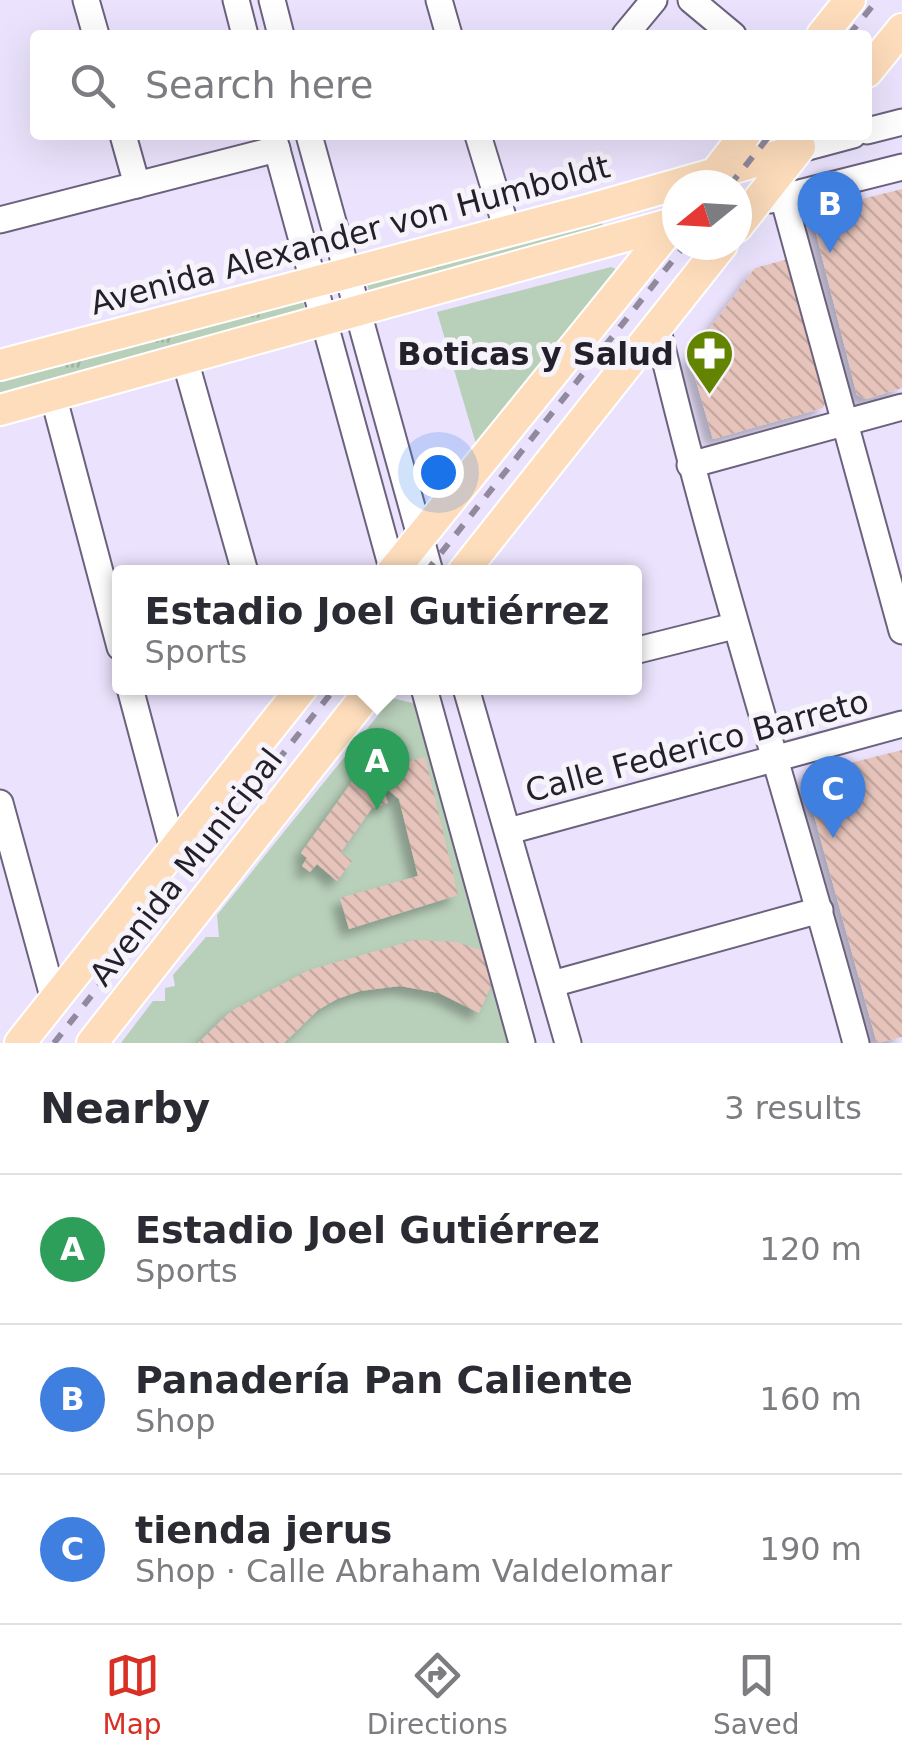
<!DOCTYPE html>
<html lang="en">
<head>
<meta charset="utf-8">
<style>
	:root { --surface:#fff; --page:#f7f7f7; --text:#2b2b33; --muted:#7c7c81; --line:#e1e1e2; --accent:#d93025 }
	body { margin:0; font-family:"DejaVu Sans",sans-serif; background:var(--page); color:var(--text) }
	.compass { position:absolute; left:662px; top:170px; width:90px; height:90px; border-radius:50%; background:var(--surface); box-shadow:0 10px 40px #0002; rotate:252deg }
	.you { position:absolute; left:438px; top:472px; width:35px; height:35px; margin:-25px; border:8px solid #fff; border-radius:50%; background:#1a73e8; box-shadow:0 0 0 15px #1a73e833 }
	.badge { display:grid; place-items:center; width:65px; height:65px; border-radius:50%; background:var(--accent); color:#fff; font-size:32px; font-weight:700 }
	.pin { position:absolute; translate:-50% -82px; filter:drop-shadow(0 2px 5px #0008) }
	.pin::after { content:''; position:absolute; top:52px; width:35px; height:30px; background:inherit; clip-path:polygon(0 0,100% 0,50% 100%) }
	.popup { position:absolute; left:112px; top:565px; width:530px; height:130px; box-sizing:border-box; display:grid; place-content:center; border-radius:10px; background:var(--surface); filter:drop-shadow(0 2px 8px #0005); font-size:32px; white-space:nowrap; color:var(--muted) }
	.popup b { font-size:38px; color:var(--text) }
	.popup::after { content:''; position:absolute; left:50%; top:100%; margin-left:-20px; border:20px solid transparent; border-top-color:var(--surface) }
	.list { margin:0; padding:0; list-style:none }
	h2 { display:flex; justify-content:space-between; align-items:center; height:130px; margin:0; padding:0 40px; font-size:42px }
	h2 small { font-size:32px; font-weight:400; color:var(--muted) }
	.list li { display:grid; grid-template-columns:65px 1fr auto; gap:30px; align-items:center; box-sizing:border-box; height:150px; padding:0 40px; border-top:2px solid var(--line) }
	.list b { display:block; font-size:38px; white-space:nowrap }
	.list p { margin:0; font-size:32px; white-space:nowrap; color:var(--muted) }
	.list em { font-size:32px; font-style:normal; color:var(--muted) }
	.icon { flex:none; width:55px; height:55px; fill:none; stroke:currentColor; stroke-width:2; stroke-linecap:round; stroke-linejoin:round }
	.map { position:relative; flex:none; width:902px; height:1043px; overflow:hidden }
	.search { position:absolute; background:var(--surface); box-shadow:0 10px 40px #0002; left:30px; right:30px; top:30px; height:110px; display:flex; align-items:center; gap:25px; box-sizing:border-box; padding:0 35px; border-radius:10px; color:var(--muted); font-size:38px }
	.sheet { height:580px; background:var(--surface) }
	nav { display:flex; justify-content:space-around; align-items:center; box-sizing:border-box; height:140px; border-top:2px solid var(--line); background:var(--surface); font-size:28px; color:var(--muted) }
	nav a { display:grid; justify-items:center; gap:5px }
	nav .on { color:var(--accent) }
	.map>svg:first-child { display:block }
	.grass { fill:url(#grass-tufts) }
	.green { fill:#b8cfba }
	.building { fill:url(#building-back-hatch); filter:url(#shadow) }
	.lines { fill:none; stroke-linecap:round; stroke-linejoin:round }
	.minor-casing { stroke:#6c627e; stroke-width:29 }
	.major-casing { stroke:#fff; stroke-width:34 }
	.minor { stroke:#fff; stroke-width:25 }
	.major { stroke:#feddbc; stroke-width:30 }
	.rail { stroke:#918a9e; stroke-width:6; stroke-dasharray:12 12; stroke-linecap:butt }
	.labels { text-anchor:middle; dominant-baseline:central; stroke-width:10; stroke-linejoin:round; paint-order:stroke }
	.street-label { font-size:32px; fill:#231f2b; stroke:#f6f4fa }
	.poi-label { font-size:32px; font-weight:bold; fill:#231f2b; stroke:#f6f4fa; text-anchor:end }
</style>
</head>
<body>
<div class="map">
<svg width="902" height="1043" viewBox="0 0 902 1043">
	<defs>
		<pattern id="grass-tufts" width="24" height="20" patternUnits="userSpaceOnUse" patternTransform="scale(2.5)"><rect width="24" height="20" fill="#b8cfba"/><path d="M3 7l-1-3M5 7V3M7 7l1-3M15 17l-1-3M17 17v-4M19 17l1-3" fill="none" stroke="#9eb1a0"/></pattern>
		<pattern id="building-back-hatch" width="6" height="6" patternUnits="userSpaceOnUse" patternTransform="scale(2.5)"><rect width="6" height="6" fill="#e6c4bb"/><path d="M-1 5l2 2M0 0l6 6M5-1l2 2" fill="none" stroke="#c5a8a1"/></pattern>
		<filter id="shadow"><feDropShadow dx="-8" dy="8" stdDeviation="5" flood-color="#0004"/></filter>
	</defs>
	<rect width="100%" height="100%" fill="#ebe3fd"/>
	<g class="grass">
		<path d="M600,215L606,235L370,299L367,282Z"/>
		<path d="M302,298L307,317L0,402V380Z"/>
	</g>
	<g class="green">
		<path d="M611,267L616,269L476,444L437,312Z"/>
		<path d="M392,698L425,706L516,1043H121L153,1001H165V988L175,986L173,975L206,937H219L217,915Z"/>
	</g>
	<g class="building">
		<path d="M902,189V388L866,399L857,395L812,217L818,210Z"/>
		<path d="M788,259L826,401L823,408L713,439L689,356L755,268Z"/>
		<path d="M902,750V1037L877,1043L803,775Z"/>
		<path d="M425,757L458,895L349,929L340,898L418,876L399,799L387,789L384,792L388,803L372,808L341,852L352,861L337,881L317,864L310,872L302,866L307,858L301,853L356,776Z"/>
		<path d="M415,940L457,942L489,953L496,975L479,1013L439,993L400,986L360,991L337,999L318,1010L284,1043H198L231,1011L309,970Z"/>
	</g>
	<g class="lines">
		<defs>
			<g id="minor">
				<path d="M86,0L96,35"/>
				<path d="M236,0L245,35"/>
				<path d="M272,0L281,35"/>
				<path d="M439,0L449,35"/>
				<path d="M691,0L733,35"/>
				<path d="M625,35L654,0"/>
				<path d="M867,131L902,122"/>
				<path d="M123,135L137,185"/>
				<path d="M273,135L393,572"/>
				<path d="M309,135L430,572"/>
				<path d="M478,135L507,230"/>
				<path d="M797,150L853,135"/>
				<path d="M783,197L902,631"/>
				<path d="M771,200L902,167"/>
				<path d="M0,220L277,149"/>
				<path d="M657,326C714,568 791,803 856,1043"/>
				<path d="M185,360L245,572"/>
				<path d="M53,395L120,647"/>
				<path d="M690,465L902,407"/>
				<path d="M634,651L734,626"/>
				<path d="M130,688L173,849"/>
				<path d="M424,688L522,1043"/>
				<path d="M466,688L568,1043"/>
				<path d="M0,803L54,1000"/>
				<path d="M509,831L902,724"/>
				<path d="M552,984L820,910"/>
			</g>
			<g id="major">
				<path d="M822,35L850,0"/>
				<path d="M867,72L902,29"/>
				<path d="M713,176L745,135"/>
				<path d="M737,227L800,147"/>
				<path d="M0,365L587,210L797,150"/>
				<path d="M0,410L677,222"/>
				<path d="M392,572L677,220"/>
				<path d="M463,572L722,245"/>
				<path d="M20,1043L302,688"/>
				<path d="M92,1043L372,688"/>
			</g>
		</defs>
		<use href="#minor" class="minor-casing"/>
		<use href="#major" class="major-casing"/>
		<use href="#minor" class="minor"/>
		<use href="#major" class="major"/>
		<g class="rail">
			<path d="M849,35L877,0"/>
			<path d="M730,185L770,135"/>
			<path d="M426,572L685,245"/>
			<path d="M54,1043L335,688"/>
		</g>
	</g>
	<defs>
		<symbol id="pharmacy-pin" viewBox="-11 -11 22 30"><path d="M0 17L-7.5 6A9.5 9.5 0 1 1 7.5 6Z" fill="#638400" stroke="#f6f4fa"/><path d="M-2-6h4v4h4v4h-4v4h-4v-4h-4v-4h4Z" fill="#fff"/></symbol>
	</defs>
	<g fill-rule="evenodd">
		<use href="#pharmacy-pin" x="682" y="326" width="55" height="75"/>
	</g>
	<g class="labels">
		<g class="street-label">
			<text transform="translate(350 235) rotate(-15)">Avenida Alexander von Humboldt</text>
			<text transform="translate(697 746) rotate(-15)">Calle Federico Barreto</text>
			<text transform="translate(186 867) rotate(-52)">Avenida Municipal</text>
		</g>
		<g class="poi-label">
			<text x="674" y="354">Boticas y Salud</text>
		</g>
	</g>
</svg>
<svg class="compass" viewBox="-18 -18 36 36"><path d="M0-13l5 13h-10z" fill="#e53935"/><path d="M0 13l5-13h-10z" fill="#7c7c81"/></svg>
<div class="you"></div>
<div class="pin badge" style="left:377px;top:810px;background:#2e9e5b">A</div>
<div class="popup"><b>Estadio Joel Gutiérrez</b>Sports</div>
<div class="pin badge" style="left:830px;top:253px;background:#3f7fe0">B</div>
<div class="pin badge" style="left:833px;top:838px;background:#3f7fe0">C</div>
<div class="search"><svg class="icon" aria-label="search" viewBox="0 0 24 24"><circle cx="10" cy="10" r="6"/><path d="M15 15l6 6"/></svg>Search here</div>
</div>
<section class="sheet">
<h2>Nearby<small>3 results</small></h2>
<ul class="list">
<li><span class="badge" style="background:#2e9e5b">A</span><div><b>Estadio Joel Gutiérrez</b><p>Sports</p></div><em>120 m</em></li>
<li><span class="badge" style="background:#3f7fe0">B</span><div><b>Panadería Pan Caliente</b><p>Shop</p></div><em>160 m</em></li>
<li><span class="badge" style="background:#3f7fe0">C</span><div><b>tienda jerus</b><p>Shop · Calle Abraham Valdelomar</p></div><em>190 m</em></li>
</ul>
</section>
<nav>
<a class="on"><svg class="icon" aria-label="map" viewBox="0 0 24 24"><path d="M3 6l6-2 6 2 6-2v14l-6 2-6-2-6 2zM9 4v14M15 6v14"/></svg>Map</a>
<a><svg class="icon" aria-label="directions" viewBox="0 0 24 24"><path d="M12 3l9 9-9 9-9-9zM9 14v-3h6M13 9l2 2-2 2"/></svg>Directions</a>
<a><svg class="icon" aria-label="saved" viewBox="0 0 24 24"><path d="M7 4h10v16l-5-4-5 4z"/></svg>Saved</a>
</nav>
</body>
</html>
